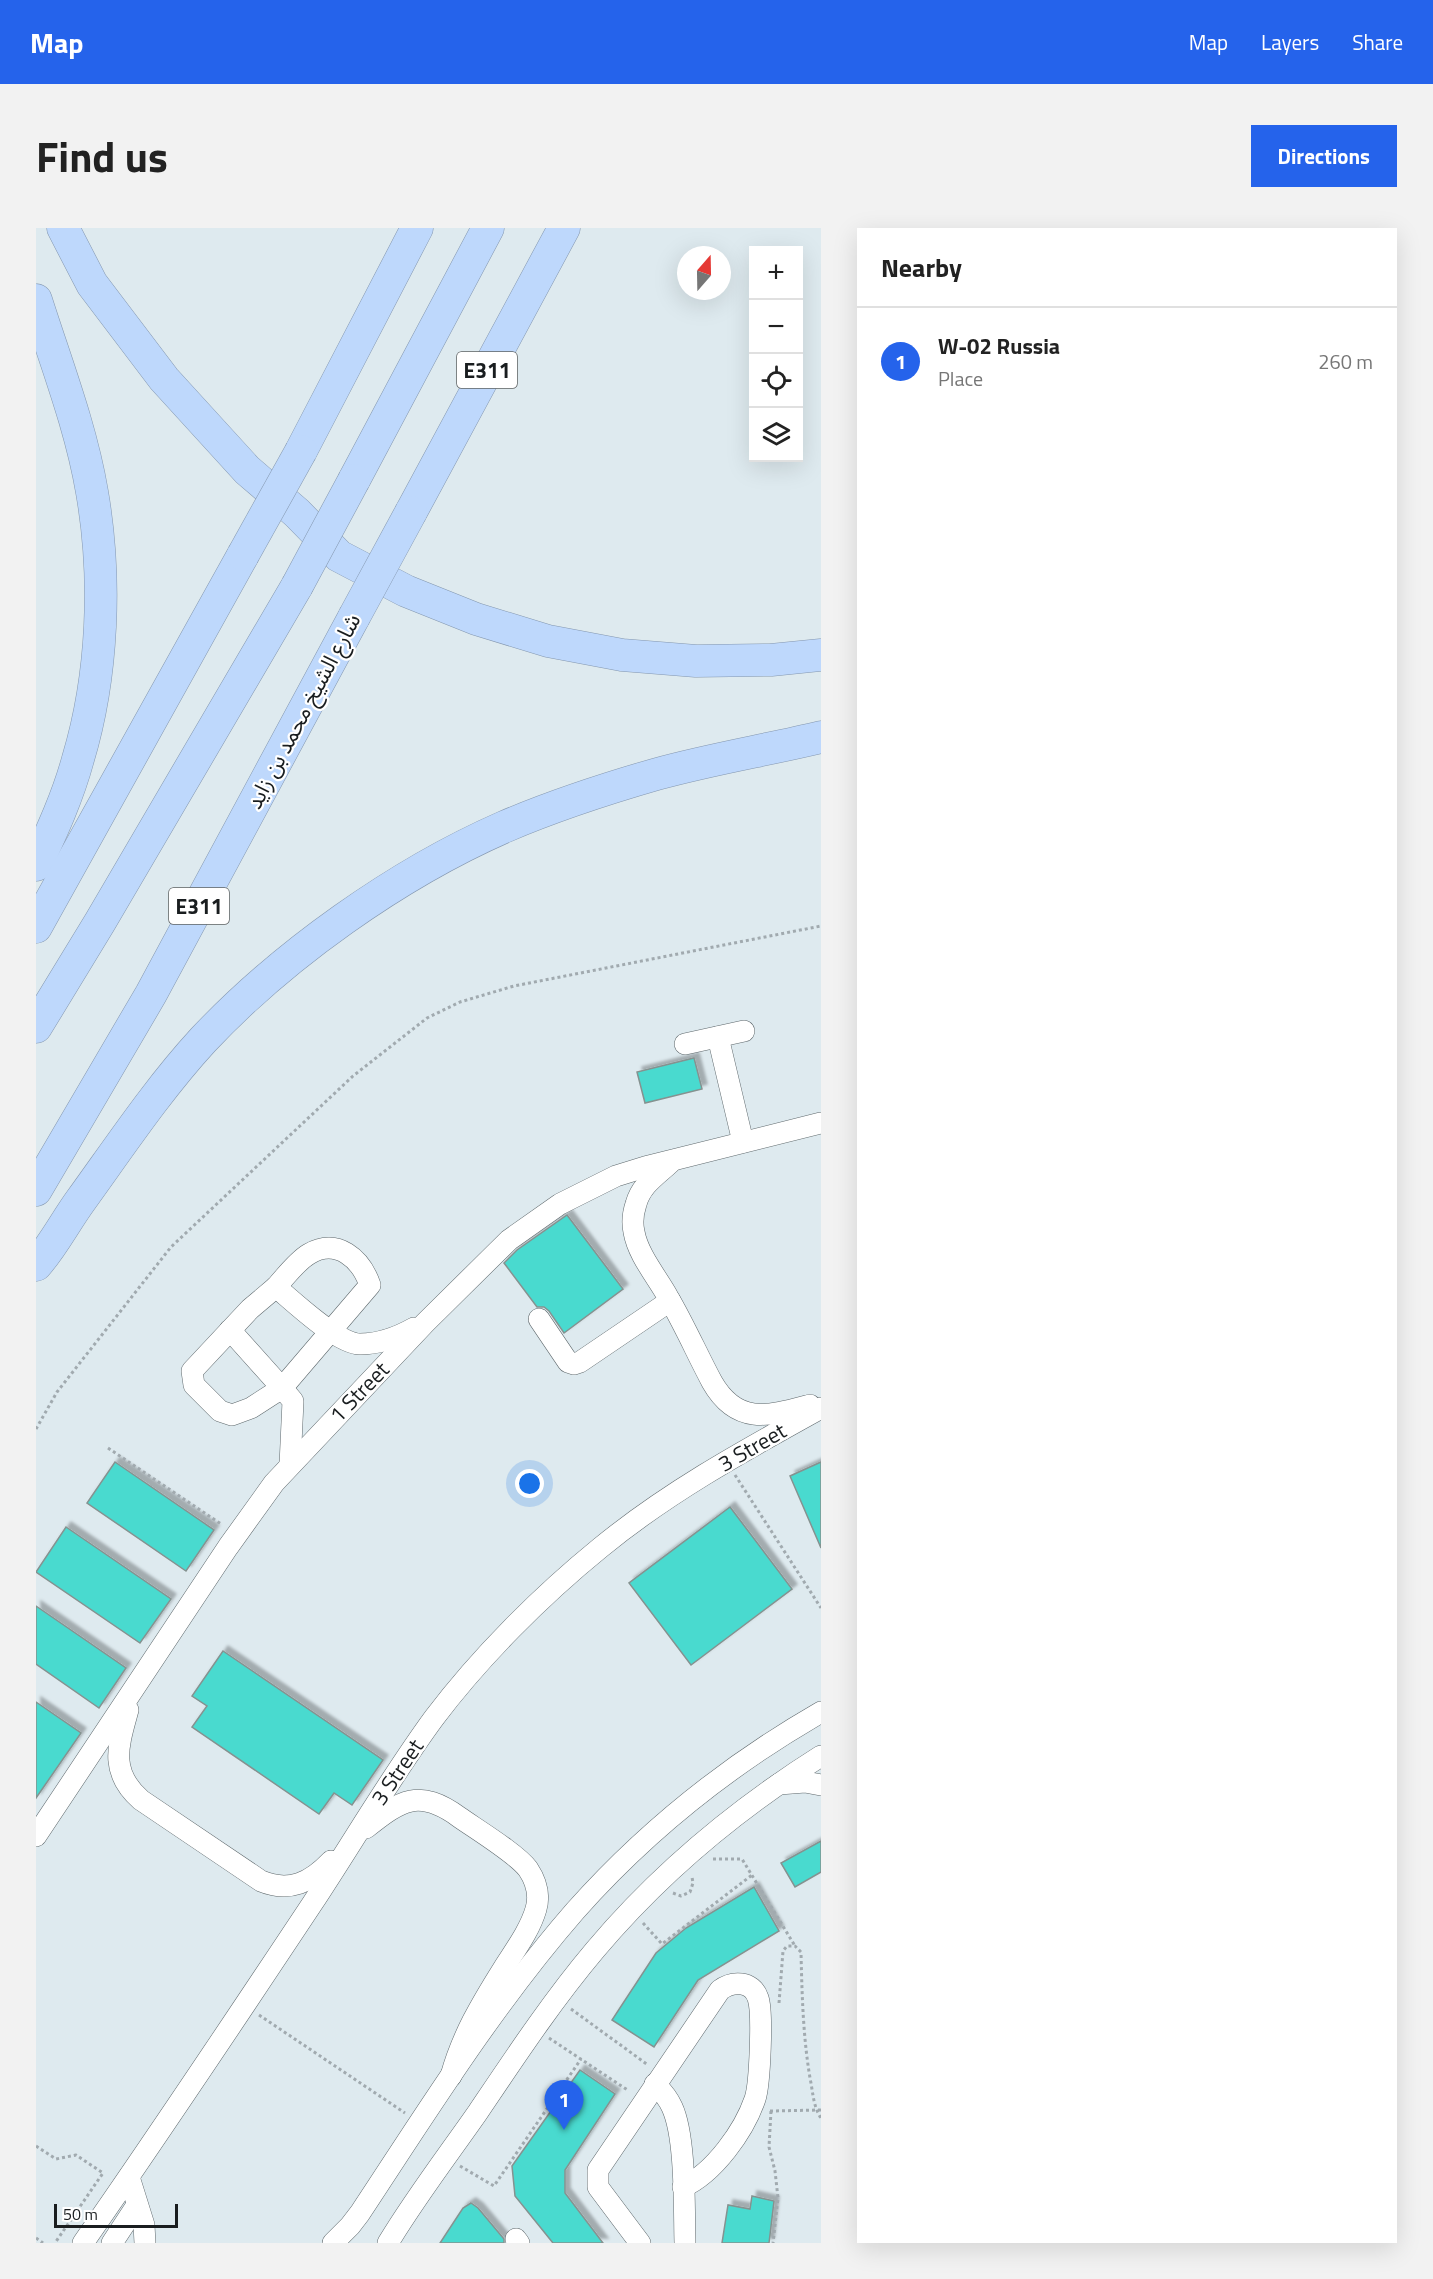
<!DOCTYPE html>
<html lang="en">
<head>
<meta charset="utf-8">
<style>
	:root { --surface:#fff; --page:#f2f2f2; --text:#222; --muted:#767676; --line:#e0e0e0; --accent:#2563eb }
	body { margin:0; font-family:"Titillium Web","Noto Sans Arabic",sans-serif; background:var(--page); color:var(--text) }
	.controls { position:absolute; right:18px; top:18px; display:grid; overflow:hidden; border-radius:0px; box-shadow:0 6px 24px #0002 }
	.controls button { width:54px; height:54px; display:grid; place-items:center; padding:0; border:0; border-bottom:2px solid var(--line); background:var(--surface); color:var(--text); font:30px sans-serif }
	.compass { position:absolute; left:641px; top:18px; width:54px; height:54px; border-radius:50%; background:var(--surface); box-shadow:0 6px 24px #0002; rotate:20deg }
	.scale { position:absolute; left:18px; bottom:15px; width:124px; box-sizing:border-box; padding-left:6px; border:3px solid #191d1f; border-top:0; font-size:16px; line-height:21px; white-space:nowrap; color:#191d1f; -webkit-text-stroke:4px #fff; paint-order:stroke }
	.you { position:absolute; left:494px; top:1256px; width:21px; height:21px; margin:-15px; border:4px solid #fff; border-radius:50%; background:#1a73e8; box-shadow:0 0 0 9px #1a73e833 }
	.badge { display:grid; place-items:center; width:39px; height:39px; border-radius:50%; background:var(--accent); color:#fff; font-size:20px; font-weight:700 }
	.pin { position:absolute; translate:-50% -50px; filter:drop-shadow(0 2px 3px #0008) }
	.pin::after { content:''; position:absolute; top:32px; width:21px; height:18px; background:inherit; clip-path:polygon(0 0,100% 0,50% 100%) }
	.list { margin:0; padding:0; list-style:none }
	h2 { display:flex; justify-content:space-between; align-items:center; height:78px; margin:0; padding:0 24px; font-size:26px }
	h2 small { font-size:20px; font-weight:400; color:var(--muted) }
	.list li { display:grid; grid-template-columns:39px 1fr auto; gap:18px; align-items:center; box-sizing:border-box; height:108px; padding:0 24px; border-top:2px solid var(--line) }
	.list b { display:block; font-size:22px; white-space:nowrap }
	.list p { margin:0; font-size:20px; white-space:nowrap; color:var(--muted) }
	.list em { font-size:20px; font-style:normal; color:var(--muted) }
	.icon { flex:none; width:33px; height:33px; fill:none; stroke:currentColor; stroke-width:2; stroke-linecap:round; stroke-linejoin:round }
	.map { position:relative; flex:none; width:785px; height:2015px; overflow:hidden; border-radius:0px }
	header { display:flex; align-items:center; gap:36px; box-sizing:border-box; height:84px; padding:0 30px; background:var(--accent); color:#fff }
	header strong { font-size:28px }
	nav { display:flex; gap:33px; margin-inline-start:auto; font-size:21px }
	.intro { display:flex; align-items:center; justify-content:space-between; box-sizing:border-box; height:144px; padding:0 36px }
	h1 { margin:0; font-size:42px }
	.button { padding:15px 27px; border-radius:0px; background:var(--accent); color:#fff; font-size:21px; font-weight:700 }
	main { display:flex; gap:36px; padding:0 36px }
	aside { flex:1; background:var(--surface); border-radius:0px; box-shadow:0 6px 24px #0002 }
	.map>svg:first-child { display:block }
	.building { fill:#49dacf; stroke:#859290; stroke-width:1.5; filter:url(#shadow) }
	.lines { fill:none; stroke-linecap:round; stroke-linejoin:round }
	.minor-casing { stroke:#5e686c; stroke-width:22 }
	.highway-casing { stroke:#8497af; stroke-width:33 }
	.path { stroke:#a1aaaf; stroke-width:3; stroke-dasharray:3 3; stroke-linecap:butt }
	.minor { stroke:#fff; stroke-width:21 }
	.highway { stroke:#bed8fc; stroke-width:32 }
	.highway-bridge-casing { stroke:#8497af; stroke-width:33; stroke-linecap:butt }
	.highway-bridge { stroke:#bed8fc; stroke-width:32 }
	.labels { text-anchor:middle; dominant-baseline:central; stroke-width:4.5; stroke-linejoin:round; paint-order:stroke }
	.shield { fill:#fff; stroke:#5e6162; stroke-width:1.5 }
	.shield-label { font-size:21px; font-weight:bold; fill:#191d1f }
	.street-label { font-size:22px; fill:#191d1f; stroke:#fff }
</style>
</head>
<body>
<header>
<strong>Map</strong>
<nav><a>Map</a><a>Layers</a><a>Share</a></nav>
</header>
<div class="intro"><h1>Find us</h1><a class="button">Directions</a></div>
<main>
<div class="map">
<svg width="785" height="2015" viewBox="0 0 785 2015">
	<defs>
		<filter id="shadow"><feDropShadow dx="5" dy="-5" stdDeviation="1.5" flood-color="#0004"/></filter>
	</defs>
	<rect width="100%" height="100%" fill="#deeaef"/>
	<g class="building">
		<path d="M658,830L666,861L609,875L601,844Z"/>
		<path d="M531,987L587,1061L528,1105L513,1083L508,1079H501L468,1035L481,1022Z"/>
		<path d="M79,1234L178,1302L150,1343L51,1275Z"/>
		<path d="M785,1234V1320L754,1248Z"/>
		<path d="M694,1279L756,1361L655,1437L593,1355Z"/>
		<path d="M30,1299L135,1371L104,1415L0,1344Z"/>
		<path d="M0,1378L90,1440L63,1480L0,1436Z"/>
		<path d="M187,1423L347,1532L316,1577L298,1565L283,1586L156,1499L171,1478L156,1468Z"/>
		<path d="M0,1474L45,1505L0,1570Z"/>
		<path d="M785,1613V1644L759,1659L745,1635Z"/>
		<path d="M718,1659L743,1703L662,1752L618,1819L576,1792L620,1725L650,1700Z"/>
		<path d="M544,1842L579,1866L529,1942V1965L567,2015H517L479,1968L476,1938Z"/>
		<path d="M716,1968L738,1973L733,2015H686L692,1977L714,1981Z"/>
		<path d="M435,1975L442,1980L468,2011V2015H404L427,1980Z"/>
	</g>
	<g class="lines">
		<defs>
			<g id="minor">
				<path d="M682,809L707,914"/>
				<path d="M649,816L708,803"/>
				<path d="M634,935C620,948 605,957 600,976C597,985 596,995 598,1004C602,1027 621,1049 632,1069C648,1096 661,1126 676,1154C701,1198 733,1188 774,1177"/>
				<path d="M503,1091L532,1134L538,1136L544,1134L634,1073"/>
				<path d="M194,1102L246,1160L334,1057C325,1031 301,1009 273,1026C261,1033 250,1048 240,1059"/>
				<path d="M254,1237L257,1173L246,1160L215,1180L196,1187L184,1183L158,1157L156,1143L214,1081L240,1059C258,1074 302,1116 324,1116C342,1116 362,1109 378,1100"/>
				<path d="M92,1482C82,1518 73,1544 105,1572L225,1653C254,1665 275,1654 295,1633"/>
				<path d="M743,1556L769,1554L785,1557"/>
				<path d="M330,1600C365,1572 383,1560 423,1589C440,1601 481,1626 492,1641C500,1653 504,1667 500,1681C494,1702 479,1722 467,1741C445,1776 426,1808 415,1848"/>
				<path d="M0,1608L192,1319L238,1255L389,1095L473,1012L524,976L580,948L609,939L785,895"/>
				<path d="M619,1856C626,1863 632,1870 636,1879C650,1909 648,1980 649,2015"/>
				<path d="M93,1949L108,1997L109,2015"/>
				<path d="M480,2011L483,2015"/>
				<path d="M47,2015C125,1903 201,1789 276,1676C317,1614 354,1550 398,1490C444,1429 505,1368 564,1320C632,1264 709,1222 785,1180"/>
				<path d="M76,2015L101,1977"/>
				<path d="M297,2015L314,1998L324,1985C392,1882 458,1776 539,1683C610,1603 693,1537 785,1484"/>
				<path d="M352,2015C379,1970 412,1927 442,1884C479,1829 516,1773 559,1722C623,1646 701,1581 785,1528"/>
				<path d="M604,2015L562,1959V1942L684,1762C696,1753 716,1752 722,1770C727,1784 724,1856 719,1871C708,1903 678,1945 647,1959"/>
			</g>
			<g id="highway">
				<path d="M27,0L56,56L128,151L211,242L261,285L303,328L370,363L440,391L512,413L586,427L660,433L735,432L785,427"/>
				<path d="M0,72C20,135 45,199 56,264C71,350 67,448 42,531C32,568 16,603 0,637"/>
				<path d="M265,223L381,0"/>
				<path d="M318,252L452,0"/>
				<path d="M375,284L528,0"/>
				<path d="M0,699L207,327"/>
				<path d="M0,799L64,694L261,358"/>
				<path d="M0,962L115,766L318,389"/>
				<path d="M0,1037C17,1018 29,994 45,972C84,918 122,861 167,812C247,727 361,646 468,599C517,578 569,561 621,546C675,531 731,522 785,509"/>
			</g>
		</defs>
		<use href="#minor" class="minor-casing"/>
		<use href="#highway" class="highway-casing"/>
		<g class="path">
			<path d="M0,1201L21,1164L135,1019L317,848L391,790L424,774L478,758L785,698"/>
			<path d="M72,1220L185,1296"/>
			<path d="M699,1247L785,1380"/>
			<path d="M677,1631H706L759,1718"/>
			<path d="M637,1665L645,1668L654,1664L657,1655L656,1649"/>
			<path d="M607,1695L626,1716L716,1647"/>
			<path d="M743,1775L747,1723L751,1718H759L765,1724C766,1767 767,1808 774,1850C777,1864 777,1878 785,1890"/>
			<path d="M535,1781L612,1837"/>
			<path d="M223,1787L369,1885"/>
			<path d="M513,1810L593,1863"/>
			<path d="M734,1883L785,1882"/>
			<path d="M735,1883L733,1919L739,1943L742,1970L737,2015"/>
			<path d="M0,1918L20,1931L40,1927L67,1945L19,2015"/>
			<path d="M424,1938L458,1958L545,1831"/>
			<path d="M0,2010L7,2015"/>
		</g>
		<use href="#minor" class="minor"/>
		<use href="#highway" class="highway"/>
		<defs>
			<g id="highway-bridge">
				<path d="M207,327L265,223"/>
				<path d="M261,358L318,252"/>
				<path d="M318,389L375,284"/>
			</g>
		</defs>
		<use href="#highway-bridge" class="highway-bridge-casing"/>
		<use href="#highway-bridge" class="highway-bridge"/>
	</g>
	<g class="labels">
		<g class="shield">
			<rect x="421" y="124" width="60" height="36" rx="4.5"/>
			<rect x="133" y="660" width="60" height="36" rx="4.5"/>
		</g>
		<g class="shield-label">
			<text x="451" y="142">E311</text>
			<text x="163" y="678">E311</text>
		</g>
		<g class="street-label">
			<text transform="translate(267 483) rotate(-62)">شارع الشيخ محمد بن زايد</text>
			<text transform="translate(323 1164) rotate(-46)">1 Street</text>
			<text transform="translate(716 1219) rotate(-30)">3 Street</text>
			<text transform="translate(361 1544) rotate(-56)">3 Street</text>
		</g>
	</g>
</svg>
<div class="controls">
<button>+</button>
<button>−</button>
<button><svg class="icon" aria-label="locate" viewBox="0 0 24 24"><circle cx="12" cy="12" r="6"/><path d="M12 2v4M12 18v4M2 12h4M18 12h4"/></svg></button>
<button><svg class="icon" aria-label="layers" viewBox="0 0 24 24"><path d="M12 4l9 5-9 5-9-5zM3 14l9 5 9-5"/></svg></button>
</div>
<svg class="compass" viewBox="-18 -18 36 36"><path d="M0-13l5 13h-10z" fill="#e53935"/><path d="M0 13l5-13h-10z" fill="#767676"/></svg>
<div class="scale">50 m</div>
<div class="you"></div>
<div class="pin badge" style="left:528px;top:1902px">1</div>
</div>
<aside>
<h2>Nearby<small></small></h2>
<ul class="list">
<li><span class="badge">1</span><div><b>W-02 Russia</b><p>Place</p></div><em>260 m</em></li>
</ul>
</aside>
</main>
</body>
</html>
